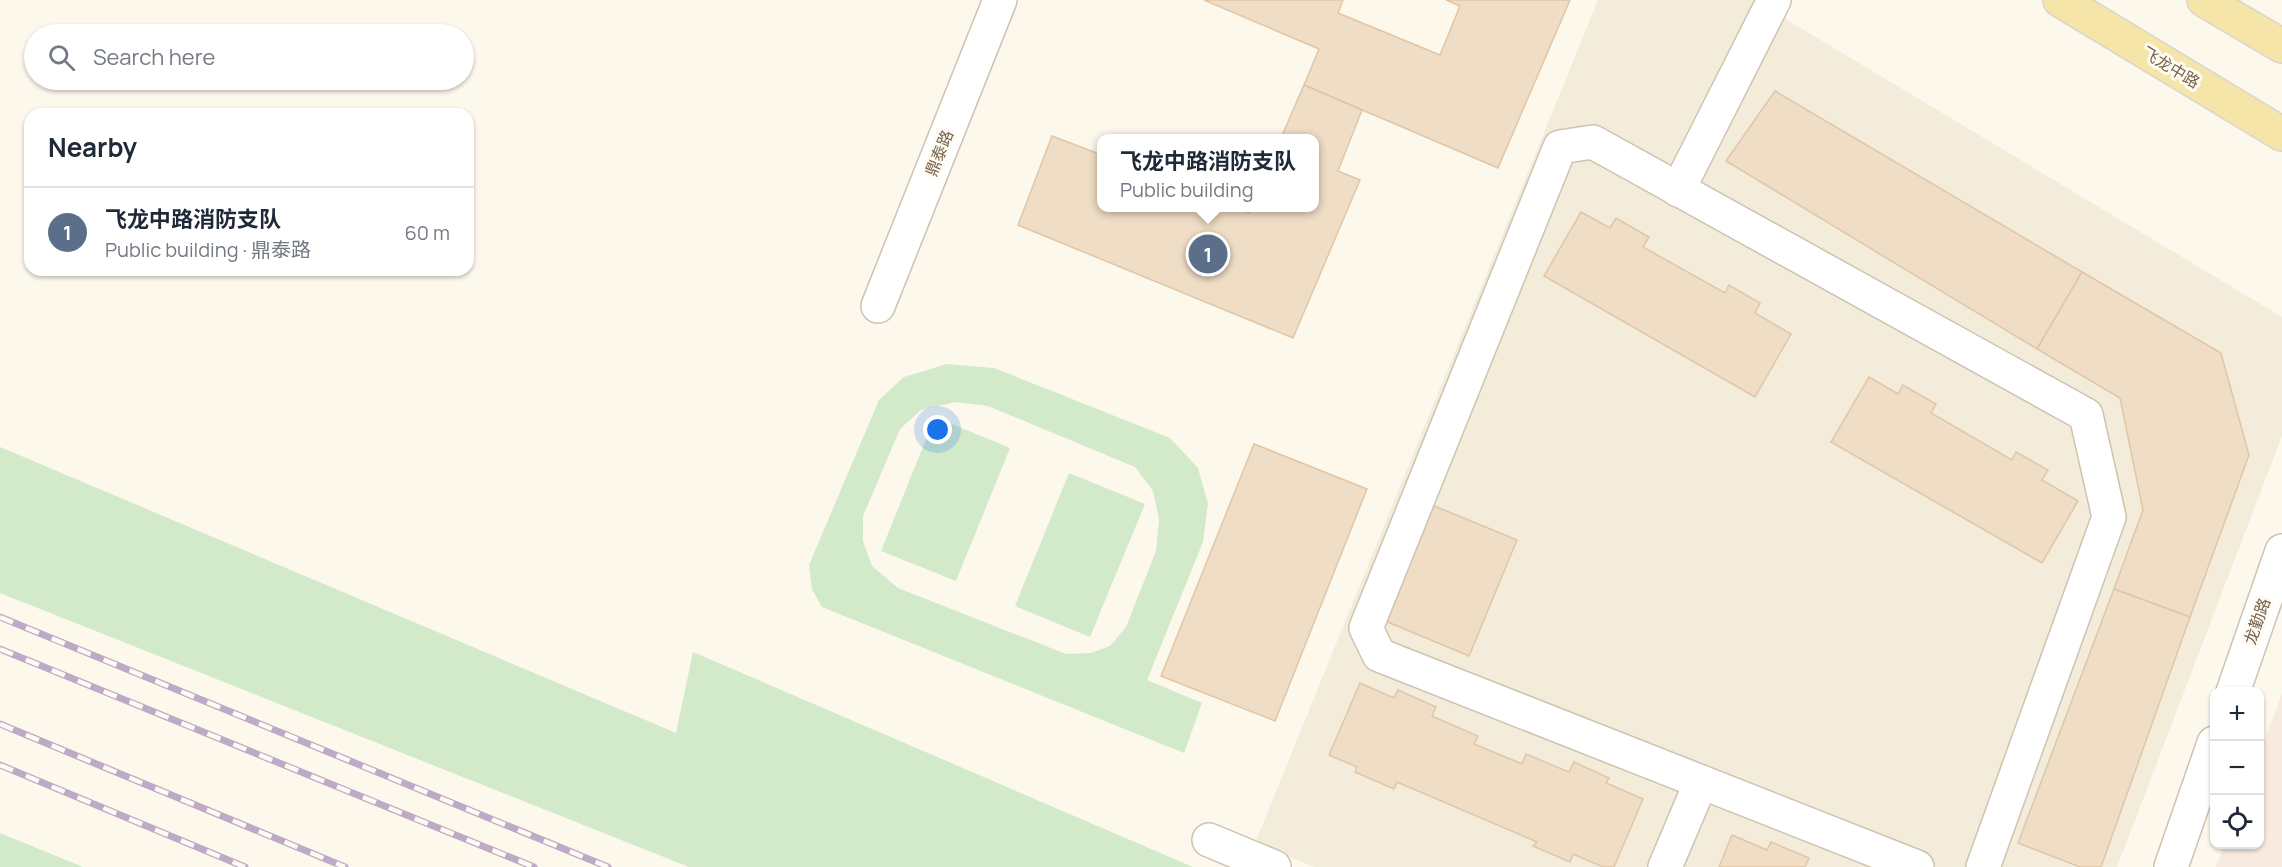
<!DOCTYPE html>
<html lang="en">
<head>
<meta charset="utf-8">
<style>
	:root { --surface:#fff; --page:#f6f6f7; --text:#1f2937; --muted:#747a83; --line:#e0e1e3; --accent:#2563eb }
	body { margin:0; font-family:Manrope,"Noto Sans SC",sans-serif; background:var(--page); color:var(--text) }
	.controls { position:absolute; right:18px; bottom:18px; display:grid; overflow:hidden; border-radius:12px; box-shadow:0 2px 4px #0004 }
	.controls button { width:54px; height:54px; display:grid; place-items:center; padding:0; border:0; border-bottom:2px solid var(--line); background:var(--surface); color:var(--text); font:30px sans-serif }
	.you { position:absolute; left:938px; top:430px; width:21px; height:21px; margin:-15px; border:4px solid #fff; border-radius:50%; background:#1a73e8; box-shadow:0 0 0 9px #1a73e833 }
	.badge { display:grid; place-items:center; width:39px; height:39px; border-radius:50%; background:var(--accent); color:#fff; font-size:20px; font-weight:700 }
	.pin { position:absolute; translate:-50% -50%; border:3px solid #fff; box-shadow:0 2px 6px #0006 }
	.popup { position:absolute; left:1097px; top:134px; width:222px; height:78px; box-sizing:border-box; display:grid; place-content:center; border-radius:12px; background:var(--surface); filter:drop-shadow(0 2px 4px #0005); font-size:20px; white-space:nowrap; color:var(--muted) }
	.popup b { font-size:22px; color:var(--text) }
	.popup::after { content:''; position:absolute; left:50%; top:100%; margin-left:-12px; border:12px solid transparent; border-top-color:var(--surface) }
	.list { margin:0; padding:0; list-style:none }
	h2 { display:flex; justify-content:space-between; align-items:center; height:78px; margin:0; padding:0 24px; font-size:26px }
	h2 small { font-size:20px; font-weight:400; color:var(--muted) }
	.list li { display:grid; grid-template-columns:39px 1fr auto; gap:18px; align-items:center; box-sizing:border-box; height:90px; padding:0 24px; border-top:2px solid var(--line) }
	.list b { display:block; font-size:22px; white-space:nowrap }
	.list p { margin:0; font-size:20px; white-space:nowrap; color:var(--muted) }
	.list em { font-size:20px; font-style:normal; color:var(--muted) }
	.icon { flex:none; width:33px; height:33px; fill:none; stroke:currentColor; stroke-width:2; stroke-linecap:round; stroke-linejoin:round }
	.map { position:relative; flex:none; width:2282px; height:867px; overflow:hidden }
	.search { position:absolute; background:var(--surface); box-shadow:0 2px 4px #0004; left:24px; top:24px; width:450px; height:66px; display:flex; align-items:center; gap:15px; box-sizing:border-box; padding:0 21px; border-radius:33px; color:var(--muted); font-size:22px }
	.panel { position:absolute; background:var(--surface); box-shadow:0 2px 4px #0004; left:24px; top:108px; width:450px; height:168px; border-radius:18px }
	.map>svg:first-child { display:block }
	.residential { fill:#f3ecda }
	.commercial { fill:#f8eade }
	.green { fill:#d2e9ca; fill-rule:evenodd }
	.building { fill:#f0ddc5; stroke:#e1c6a6; stroke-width:1.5 }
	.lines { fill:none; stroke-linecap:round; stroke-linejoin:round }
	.minor-casing { stroke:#cec3b1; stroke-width:36 }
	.major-casing { stroke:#d9d4ce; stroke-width:36 }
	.minor { stroke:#fff; stroke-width:33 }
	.major { stroke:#f5e5a9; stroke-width:33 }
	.rail-casing { stroke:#bea9c6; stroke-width:7 }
	.rail { stroke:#fefbf2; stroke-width:4.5; stroke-dasharray:14; stroke-linecap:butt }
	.labels { text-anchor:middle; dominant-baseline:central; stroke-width:6; stroke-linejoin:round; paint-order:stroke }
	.street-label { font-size:16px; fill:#76644f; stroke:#fefbf2 }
</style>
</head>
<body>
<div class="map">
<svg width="2282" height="867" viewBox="0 0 2282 867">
	<rect width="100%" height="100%" fill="#fcf8ec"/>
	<path class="residential" d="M1598,0H1754L2282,317V436L2117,867H1315L1255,843Z"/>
	<path class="commercial" d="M2282,694V867H2216L2224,845L2260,844V753Z"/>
	<g class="green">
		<path d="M947,364L994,368L1170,438L1198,468L1208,504L1203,542L1147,680L1202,703L1184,753L822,607L812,589L809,565L879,400L904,377ZM955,402L988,406L1135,467L1153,491L1159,519L1156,551L1126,627L1110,646L1091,653L1066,654L898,588L872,566L863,541V516L900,429L921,410Z"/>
		<path d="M935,417L1010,448L956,581L881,551Z"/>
		<path d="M0,447L676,733L693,652L1193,867H689L0,593Z"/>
		<path d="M1069,473L1145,504L1090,637L1015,606Z"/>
		<path d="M0,833L83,867H0Z"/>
	</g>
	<g class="building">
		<path d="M1204,0H1343L1338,13L1440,55L1460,6L1446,0H1570L1498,168L1304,85L1319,49Z"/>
		<path d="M1304,85L1362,110L1338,171L1360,180L1293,338L1018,225L1052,136L1102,155V208H1236L1249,213L1251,208H1314V138H1281Z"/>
		<path d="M1775,91L2082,272L2037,349L1726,161Z"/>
		<path d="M1581,212L1610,228L1616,218L1649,237L1643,247L1725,293L1729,285L1760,303L1755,313L1791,334L1755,397L1544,276Z"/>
		<path d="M2082,272L2221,353L2249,455L2190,617L2114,589L2143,510L2120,398L2037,349Z"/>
		<path d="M1869,377L1898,394L1903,385L1936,404L1931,413L2012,460L2016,452L2048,470L2042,480L2078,501L2042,563L1831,442Z"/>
		<path d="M1254,444L1367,489L1275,721L1161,676Z"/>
		<path d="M1432,505L1517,540L1469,656L1383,620Z"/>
		<path d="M2114,589L2190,617L2101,867H2080L2018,843Z"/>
		<path d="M1360,683L1394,698L1398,690L1436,707L1432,716L1478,736L1474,744L1522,764L1526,754L1569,772L1574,762L1609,778L1606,783L1643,799L1614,867H1603L1573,854L1570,862L1533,846L1537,842L1397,782L1394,789L1355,772L1357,767L1329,755Z"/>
		<path d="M1732,835L1767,850L1771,842L1809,858L1805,867H1719Z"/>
	</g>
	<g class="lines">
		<defs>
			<g id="minor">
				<path d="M1678,190L1774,0"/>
				<path d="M878,306L1000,0"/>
				<path d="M2233,692L2282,551"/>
				<path d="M1209,840L1274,867"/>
				<path d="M1665,867L1701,782"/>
				<path d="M1917,867L1379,655L1366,628L1560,147L1593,142L2086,415L2109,517L1983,867"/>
				<path d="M2171,867L2214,743"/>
			</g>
			<g id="major">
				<path d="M2060,0L2282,134"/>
				<path d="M2204,0L2282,46"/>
			</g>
		</defs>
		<use href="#minor" class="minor-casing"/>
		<use href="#major" class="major-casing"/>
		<use href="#minor" class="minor"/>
		<use href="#major" class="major"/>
		<defs>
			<g id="rail">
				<path d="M0,617L608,867"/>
				<path d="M0,649L534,867"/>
				<path d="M0,724L345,867"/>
				<path d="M0,765L245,867"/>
			</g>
		</defs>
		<use href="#rail" class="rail-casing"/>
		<use href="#rail" class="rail"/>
	</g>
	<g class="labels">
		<g class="street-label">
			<text transform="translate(2171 67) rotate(31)">飞龙中路</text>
			<text transform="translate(939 153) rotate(-68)">鼎泰路</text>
			<text transform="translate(2257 621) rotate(-71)">龙勤路</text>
		</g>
	</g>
</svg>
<div class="controls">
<button>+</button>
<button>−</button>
<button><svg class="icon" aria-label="locate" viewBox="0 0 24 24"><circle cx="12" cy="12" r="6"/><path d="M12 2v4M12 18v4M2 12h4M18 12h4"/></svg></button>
</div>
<div class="you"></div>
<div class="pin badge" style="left:1208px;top:254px;background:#5c6f8a">1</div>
<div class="popup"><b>飞龙中路消防支队</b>Public building</div>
<div class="search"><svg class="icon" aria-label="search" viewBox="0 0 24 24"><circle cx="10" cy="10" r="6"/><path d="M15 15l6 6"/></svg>Search here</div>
<section class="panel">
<h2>Nearby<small></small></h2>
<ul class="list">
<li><span class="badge" style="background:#5c6f8a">1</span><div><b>飞龙中路消防支队</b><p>Public building · 鼎泰路</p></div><em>60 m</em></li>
</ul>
</section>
</div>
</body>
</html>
